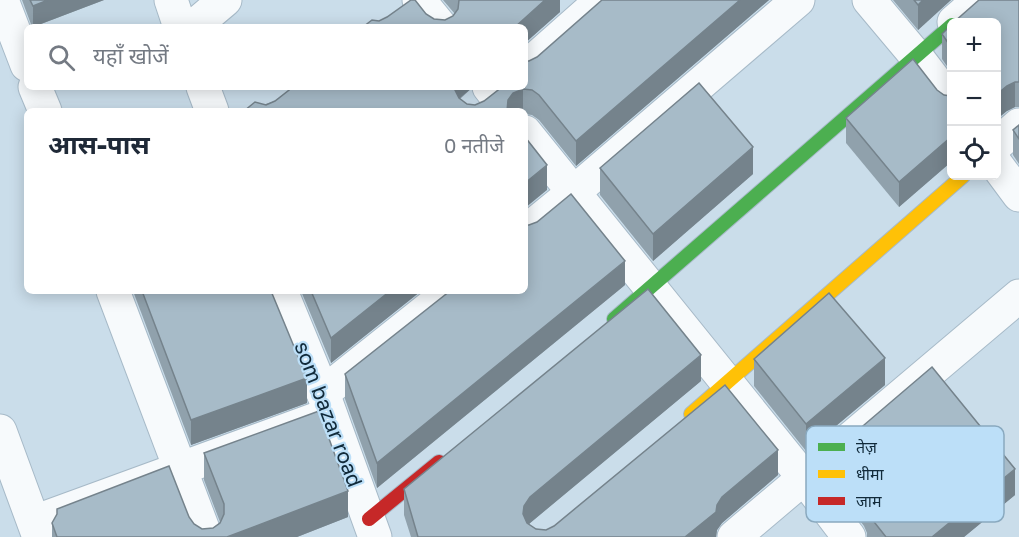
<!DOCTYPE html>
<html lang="hi">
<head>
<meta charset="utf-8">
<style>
	:root { --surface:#fff; --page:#f6f6f7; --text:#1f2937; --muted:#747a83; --line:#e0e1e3 }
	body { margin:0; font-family:"Golos Text","Noto Sans Devanagari",sans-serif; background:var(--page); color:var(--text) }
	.controls { position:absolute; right:18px; top:18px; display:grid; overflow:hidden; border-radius:9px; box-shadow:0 3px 15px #0003 }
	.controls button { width:54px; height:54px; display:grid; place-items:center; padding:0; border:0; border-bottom:2px solid var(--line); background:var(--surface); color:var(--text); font:30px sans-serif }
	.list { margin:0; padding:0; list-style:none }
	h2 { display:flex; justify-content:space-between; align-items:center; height:78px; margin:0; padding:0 24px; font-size:26px }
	h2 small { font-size:20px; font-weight:400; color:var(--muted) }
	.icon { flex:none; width:33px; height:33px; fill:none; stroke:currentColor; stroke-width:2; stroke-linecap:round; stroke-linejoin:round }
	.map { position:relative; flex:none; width:1019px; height:537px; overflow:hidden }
	.search { position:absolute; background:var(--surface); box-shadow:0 3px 15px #0003; left:24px; top:24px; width:504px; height:66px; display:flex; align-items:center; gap:15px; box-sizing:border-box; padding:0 21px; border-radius:9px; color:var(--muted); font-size:22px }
	.panel { position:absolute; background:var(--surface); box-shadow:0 3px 15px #0003; left:24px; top:108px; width:504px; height:186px; border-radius:9px }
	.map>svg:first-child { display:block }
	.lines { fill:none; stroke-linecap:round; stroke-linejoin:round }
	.street-casing { stroke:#a7bac8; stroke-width:35 }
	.fast-casing { stroke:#a7bac8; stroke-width:16 }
	.slow-casing { stroke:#a7bac8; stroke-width:16 }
	.jam-casing { stroke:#a7bac8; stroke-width:16 }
	.street { stroke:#f7fafc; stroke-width:33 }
	.fast { stroke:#4caf50; stroke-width:14 }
	.slow { stroke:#ffc107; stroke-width:14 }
	.jam { stroke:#c62828; stroke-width:14 }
	.wall { fill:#90a1ac }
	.shaded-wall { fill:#75838c }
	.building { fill:#a7bbc8; stroke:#75838c; stroke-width:1.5 }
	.labels { text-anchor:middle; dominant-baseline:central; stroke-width:4.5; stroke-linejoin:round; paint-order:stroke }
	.street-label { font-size:21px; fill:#112a3a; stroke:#bcdff8 }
	.key { fill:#bcdff8; stroke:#89a9bf; stroke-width:1.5 }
	.key-label { font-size:16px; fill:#112a3a }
</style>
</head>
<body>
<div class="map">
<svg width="1019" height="537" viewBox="0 0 1019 537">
	<rect width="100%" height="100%" fill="#caddea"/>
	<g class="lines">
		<defs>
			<g id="street">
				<path d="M2,0L27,65"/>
				<path d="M171,0L180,27"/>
				<path d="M419,0L441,27"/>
				<path d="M869,0L916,56L952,103"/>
				<path d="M954,22L979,0"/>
				<path d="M193,27L225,0"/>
				<path d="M525,68L602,0"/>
				<path d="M35,87L45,111"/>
				<path d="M203,87L212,111"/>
				<path d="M489,87L508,111"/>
				<path d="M525,132L804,478L849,537"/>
				<path d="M996,145L1019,125"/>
				<path d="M996,164L1019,195"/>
				<path d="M525,232L574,192L798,0"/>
				<path d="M113,291L206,537"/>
				<path d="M281,291L323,393L375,537"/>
				<path d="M323,393L451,291"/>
				<path d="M0,431L39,537"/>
				<path d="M34,522L330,414"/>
				<path d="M734,537L1019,296"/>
			</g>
			<path id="fast" d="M614,319L952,25"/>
			<path id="slow" d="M691,414L963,176"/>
			<path id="jam" d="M369,519L439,462"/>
		</defs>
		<use href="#street" class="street-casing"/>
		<use href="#fast" class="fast-casing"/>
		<use href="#slow" class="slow-casing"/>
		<use href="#jam" class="jam-casing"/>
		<use href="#street" class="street"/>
		<use href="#fast" class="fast"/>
		<use href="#slow" class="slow"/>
		<use href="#jam" class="jam"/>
	</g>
	<g class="wall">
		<path d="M22,0H104L33,27H32Z"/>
		<path d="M443,0H560V12L525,43V27L379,21L426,14L434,19L445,20L453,16L455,14Z"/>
		<path d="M602,0H769L576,166L539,120L532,115L525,114V111H244L275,101L293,87H473L460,99L467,104L475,105L525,87L529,61L537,57Z"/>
		<path d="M893,0H951L918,30Z"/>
		<path d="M1019,0V107H1015L1007,111Z"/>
		<path d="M951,25V72L942,59V34Z"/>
		<path d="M937,90L944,95L951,162L899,207L846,143V118Z"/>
		<path d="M1019,125V164L1013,155V130Z"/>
		<path d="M600,168L753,174L653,261L600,195Z"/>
		<path d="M625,285L377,488L345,399V374Z"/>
		<path d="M133,291H271L307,403L191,445Z"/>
		<path d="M301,291H421L331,363Z"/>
		<path d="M754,359L885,385L806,451L754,386Z"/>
		<path d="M701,381L529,524L536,529L546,530L778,475L722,523L717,530L716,537H411L404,515V489Z"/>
		<path d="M204,453L348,517L297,537H52V523L194,524L202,529L213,528L220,522L204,480Z"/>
		<path d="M830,454L1015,495L964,537H867V533L864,526L830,481Z"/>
	</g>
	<g class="shaded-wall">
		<path d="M48,0H104L33,27V6Z"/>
		<path d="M545,0H560V12L525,43V27H515Z"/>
		<path d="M740,0H769L576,166V141Z"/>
		<path d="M923,0H951L918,30V5Z"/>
		<path d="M1015,82V107L1007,111L996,120V95L1007,86Z"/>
		<path d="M455,87H473L461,97L455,105Z"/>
		<path d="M523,89V111H506L508,100L513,93Z"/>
		<path d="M951,137V162L899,207V182Z"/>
		<path d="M753,147V174L653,261V234Z"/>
		<path d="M547,165V190L525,208V183Z"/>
		<path d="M625,261V285L377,488V463Z"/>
		<path d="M390,291H421L331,363V338Z"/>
		<path d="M701,355V381L530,523L524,531L523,514L524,506L530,497Z"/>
		<path d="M885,358V385L806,451V424Z"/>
		<path d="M307,378V403L191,445V420Z"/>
		<path d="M778,450V475L722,523L717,530L716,537H685L717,505L722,497Z"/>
		<path d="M1015,469V495L964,537H932Z"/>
		<path d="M348,491V517L297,537H227Z"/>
	</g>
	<g class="building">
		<path d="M30,0H48L33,6Z"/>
		<path d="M411,0H415L426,14L434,19L445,20L453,16L458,9L459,0H545L515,27H363L372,20L379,21L387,17Z"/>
		<path d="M602,0H740L576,141L539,95L532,90L523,89L513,93L508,100L507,111H244L255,102L266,105L275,101L293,87H455V90L459,98L467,104L475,105L484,101L502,87H525V61H529L537,57Z"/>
		<path d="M914,0H923L918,5Z"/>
		<path d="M979,0H1019V82H1015L1007,86L996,95V22H954Z"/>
		<path d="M951,25V47L942,34Z"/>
		<path d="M913,59L937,90L944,95L951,96V137L899,182L846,118Z"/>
		<path d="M699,83L753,147L653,234L600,168Z"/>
		<path d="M1019,125V139L1013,130Z"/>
		<path d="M525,137L547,165L525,183Z"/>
		<path d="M571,194L625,261L377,463L345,374L450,291H525V225H529L537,222Z"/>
		<path d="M648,289L701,355L530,497L524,506L523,514L527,523L536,529L546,530L554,526L725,385L778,450L722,497L717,505L716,512L685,537H418L404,489Z"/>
		<path d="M142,291H271L307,378L191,420Z"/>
		<path d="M311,291H390L331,338Z"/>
		<path d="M829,293L885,358L806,424L754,359Z"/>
		<path d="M932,367L1015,469L932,537H886L867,513V507L864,499L830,454Z"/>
		<path d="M319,411L348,491L227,537H57L52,523L57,514V509L169,466L189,517L194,524L202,529L213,528L220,523L224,514V504L204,453Z"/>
	</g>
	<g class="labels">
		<g class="street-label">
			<text transform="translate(329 414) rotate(69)">som bazar road</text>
		</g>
	</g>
	<rect x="806" y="426" width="198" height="96" rx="9" class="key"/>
	<rect x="818" y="443" width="27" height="8" fill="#4caf50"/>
	<rect x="818" y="470" width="27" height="8" fill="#ffc107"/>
	<rect x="818" y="497" width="27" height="8" fill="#c62828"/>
	<g class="key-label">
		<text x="856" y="453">तेज़</text>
		<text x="856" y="480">धीमा</text>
		<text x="856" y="507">जाम</text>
	</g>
</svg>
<div class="controls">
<button>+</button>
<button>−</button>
<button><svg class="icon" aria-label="locate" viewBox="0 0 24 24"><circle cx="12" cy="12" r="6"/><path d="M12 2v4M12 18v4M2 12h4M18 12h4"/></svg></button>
</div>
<div class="search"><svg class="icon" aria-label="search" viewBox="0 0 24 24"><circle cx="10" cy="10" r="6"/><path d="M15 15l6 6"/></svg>यहाँ खोजें</div>
<section class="panel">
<h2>आस-पास<small>0 नतीजे</small></h2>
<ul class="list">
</ul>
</section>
</div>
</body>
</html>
